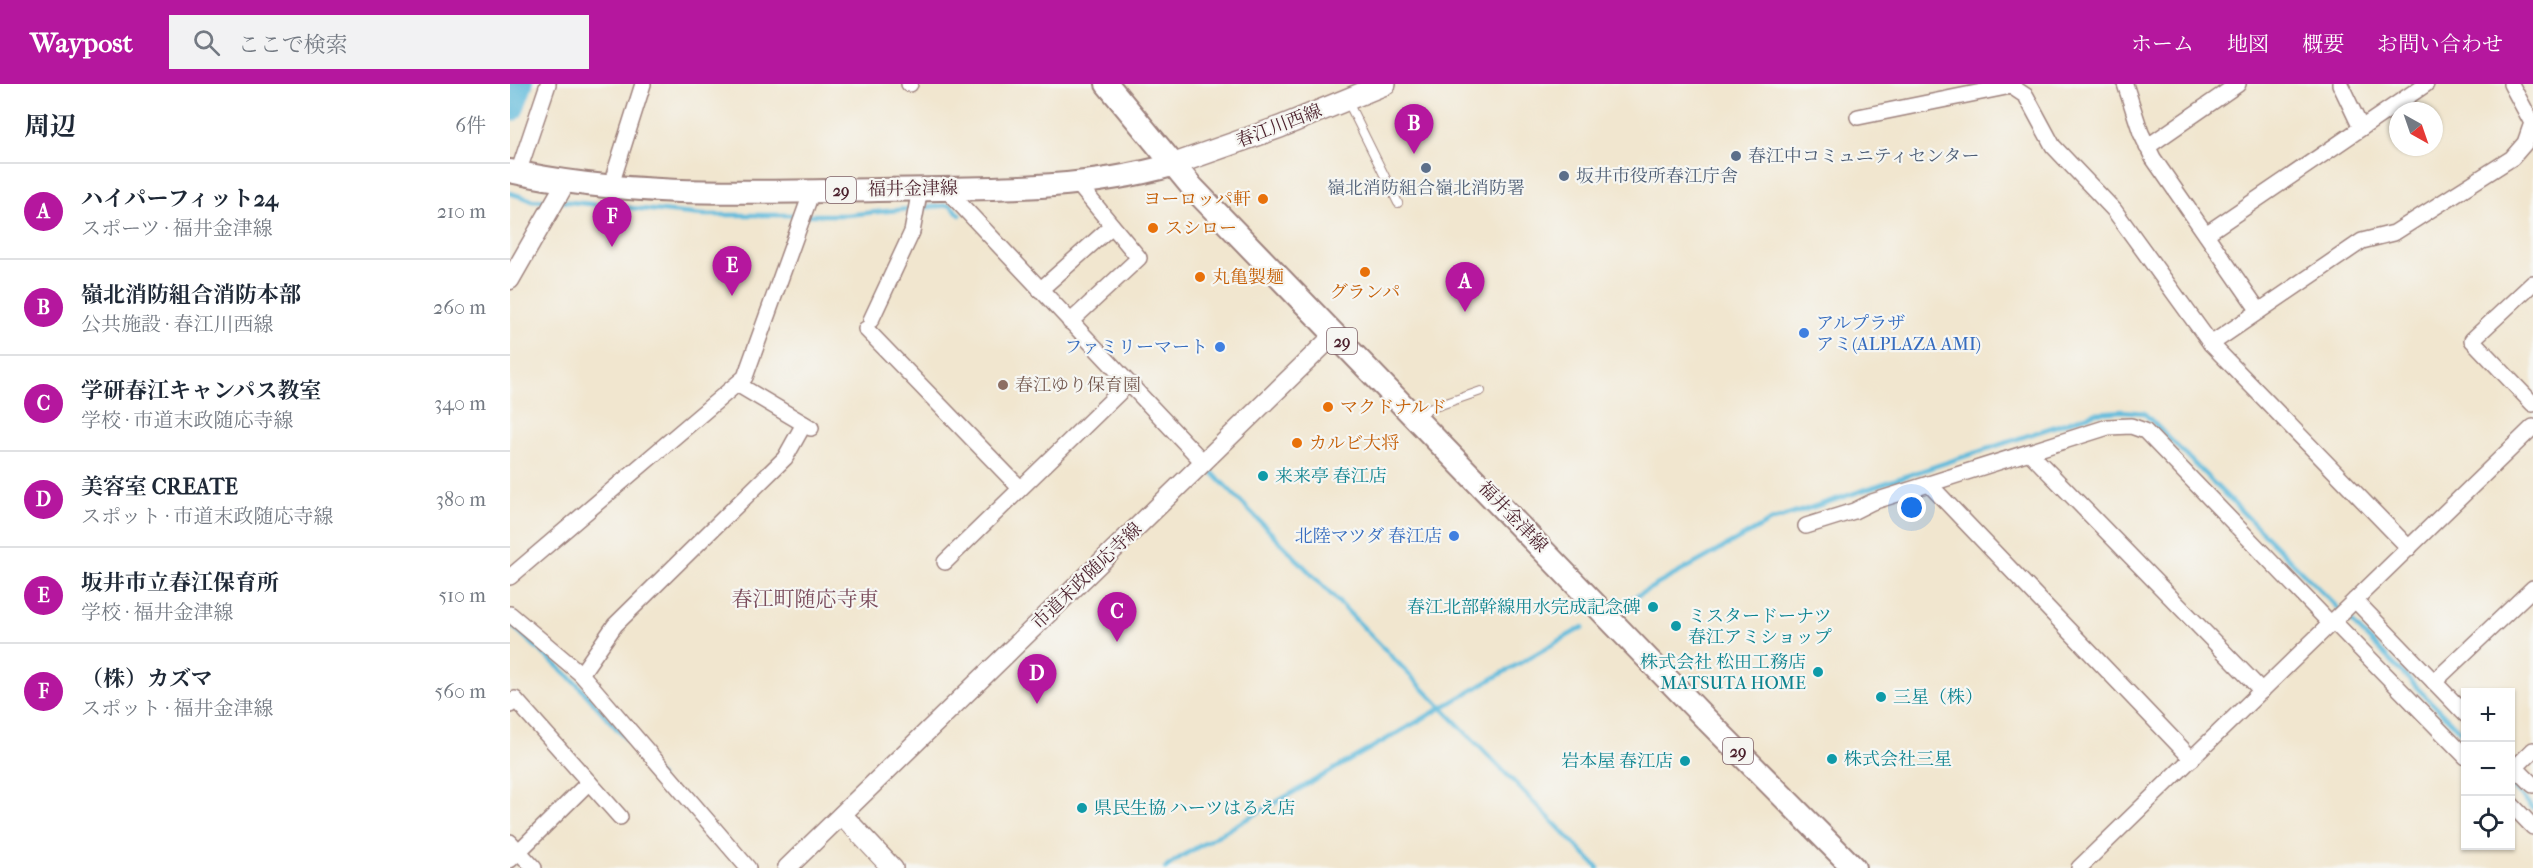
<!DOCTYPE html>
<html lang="ja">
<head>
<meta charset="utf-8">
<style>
	:root { --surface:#fff; --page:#f2f2f3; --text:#1f2937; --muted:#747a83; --line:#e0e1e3; --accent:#b5179e }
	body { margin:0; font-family:"IM FELL French Canon","Noto Serif JP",serif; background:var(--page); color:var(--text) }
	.controls { position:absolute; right:18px; bottom:18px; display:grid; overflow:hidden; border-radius:0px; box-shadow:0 2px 4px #0004 }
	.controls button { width:54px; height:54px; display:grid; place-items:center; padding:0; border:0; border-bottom:2px solid var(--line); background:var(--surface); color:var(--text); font:30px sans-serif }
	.compass { position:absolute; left:1879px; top:18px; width:54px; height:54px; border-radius:50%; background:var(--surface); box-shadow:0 2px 4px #0004; rotate:140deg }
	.you { position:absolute; left:1402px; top:424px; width:21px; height:21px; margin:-15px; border:4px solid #fff; border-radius:50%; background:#1a73e8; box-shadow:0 0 0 9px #1a73e833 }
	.badge { display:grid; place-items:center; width:39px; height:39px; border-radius:50%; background:var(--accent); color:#fff; font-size:20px; font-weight:700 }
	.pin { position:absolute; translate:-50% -50px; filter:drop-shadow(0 2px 3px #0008) }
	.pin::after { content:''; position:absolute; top:32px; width:21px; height:18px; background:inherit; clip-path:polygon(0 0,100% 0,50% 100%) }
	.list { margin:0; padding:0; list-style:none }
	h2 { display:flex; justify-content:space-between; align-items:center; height:78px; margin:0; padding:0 24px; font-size:26px }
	h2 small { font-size:20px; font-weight:400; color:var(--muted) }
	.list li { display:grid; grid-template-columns:39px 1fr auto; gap:18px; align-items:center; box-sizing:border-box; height:96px; padding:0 24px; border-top:2px solid var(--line) }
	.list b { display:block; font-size:22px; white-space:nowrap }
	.list p { margin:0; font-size:20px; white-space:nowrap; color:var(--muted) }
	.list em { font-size:20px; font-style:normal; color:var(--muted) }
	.icon { flex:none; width:33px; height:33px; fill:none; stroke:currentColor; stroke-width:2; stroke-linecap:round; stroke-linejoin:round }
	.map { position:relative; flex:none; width:2023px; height:784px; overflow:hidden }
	header { display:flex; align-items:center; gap:36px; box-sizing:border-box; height:84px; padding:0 30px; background:var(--accent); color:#fff }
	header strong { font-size:28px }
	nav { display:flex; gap:33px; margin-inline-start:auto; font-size:21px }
	.search { width:420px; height:54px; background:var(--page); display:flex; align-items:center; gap:15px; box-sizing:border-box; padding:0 21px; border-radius:0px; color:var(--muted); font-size:22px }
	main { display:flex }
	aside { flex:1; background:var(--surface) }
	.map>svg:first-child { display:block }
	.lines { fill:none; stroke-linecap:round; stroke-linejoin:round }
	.stream { stroke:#5dbadb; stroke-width:4.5 }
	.river { stroke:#5dbadb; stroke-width:28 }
	.service-casing { stroke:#9e827d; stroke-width:10 }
	.minor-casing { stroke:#9e827d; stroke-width:18 }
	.tertiary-casing { stroke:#9e827d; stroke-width:21 }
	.secondary-casing { stroke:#9e827d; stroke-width:24 }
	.primary-casing { stroke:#9e827d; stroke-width:26 }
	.service { stroke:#fff; stroke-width:8 }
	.minor { stroke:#fff; stroke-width:15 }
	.tertiary { stroke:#fff; stroke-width:18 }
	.secondary { stroke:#fff; stroke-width:21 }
	.primary { stroke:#fff; stroke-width:22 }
	.service-dot { fill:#5c6f8a; stroke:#f6f6f2; stroke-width:2 }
	.food-dot { fill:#e8710a; stroke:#f6f6f2; stroke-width:2 }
	.shop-dot { fill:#3f7fe0; stroke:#f6f6f2; stroke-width:2 }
	.education-dot { fill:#8d6e63; stroke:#f6f6f2; stroke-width:2 }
	.culture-dot { fill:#0f9aa8; stroke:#f6f6f2; stroke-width:2 }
	.labels { text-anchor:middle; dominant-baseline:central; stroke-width:4.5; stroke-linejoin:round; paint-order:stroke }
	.shield { fill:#f6f6f2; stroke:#7e6067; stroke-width:1.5 }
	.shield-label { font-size:16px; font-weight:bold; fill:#4a1f2b }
	.street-label { font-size:18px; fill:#4a1f2b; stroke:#f6f6f2 }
	.service-label { font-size:18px; fill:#4e5e75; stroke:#f6f6f2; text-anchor:start }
	.food-label { font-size:18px; fill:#c56008; stroke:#f6f6f2; text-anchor:start }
	.shop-label { font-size:18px; fill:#366cbe; stroke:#f6f6f2; text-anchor:end }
	.education-label { font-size:18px; fill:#785e54; stroke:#f6f6f2; text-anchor:start }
	.culture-label { font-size:18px; fill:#0d838f; stroke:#f6f6f2; text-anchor:start }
	.quarter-label { font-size:21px; fill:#7b4c5c; stroke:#f6f6f2 }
</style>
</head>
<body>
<header>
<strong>Waypost</strong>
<div class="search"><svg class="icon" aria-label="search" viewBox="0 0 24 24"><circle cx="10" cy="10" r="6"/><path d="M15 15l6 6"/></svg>ここで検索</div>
<nav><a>ホーム</a><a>地図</a><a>概要</a><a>お問い合わせ</a></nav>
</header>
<main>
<aside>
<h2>周辺<small>6件</small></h2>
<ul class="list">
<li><span class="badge">A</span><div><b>ハイパーフィット24</b><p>スポーツ · 福井金津線</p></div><em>210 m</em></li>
<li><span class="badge">B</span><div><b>嶺北消防組合消防本部</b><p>公共施設 · 春江川西線</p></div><em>260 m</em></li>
<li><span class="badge">C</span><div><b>学研春江キャンパス教室</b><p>学校 · 市道末政随応寺線</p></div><em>340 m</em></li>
<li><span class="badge">D</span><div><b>美容室 CREATE</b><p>スポット · 市道末政随応寺線</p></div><em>380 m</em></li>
<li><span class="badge">E</span><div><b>坂井市立春江保育所</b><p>学校 · 福井金津線</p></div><em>510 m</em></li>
<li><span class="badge">F</span><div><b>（株）カズマ</b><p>スポット · 福井金津線</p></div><em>560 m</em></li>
</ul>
</aside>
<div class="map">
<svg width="2023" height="784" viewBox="0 0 2023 784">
	<rect width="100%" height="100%" fill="#f6f6f2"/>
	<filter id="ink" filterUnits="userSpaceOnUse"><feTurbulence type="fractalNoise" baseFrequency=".0167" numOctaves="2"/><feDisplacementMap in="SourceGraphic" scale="12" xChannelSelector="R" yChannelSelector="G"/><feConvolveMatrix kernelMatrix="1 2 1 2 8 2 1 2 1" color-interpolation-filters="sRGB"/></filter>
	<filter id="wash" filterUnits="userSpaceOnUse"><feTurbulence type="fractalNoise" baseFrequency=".008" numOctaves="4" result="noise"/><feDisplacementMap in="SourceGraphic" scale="24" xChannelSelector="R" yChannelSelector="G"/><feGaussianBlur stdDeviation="1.35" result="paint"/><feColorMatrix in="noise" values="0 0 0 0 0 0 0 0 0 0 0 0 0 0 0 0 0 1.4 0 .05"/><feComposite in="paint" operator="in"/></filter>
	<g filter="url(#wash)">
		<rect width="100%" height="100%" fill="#f1e6cf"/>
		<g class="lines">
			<g class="stream">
				<path d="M0,109L22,116L41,117"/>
				<path d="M50,117L192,131H336L440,121L450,131"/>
				<path d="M695,381L1088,784"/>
				<path d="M1114,519L1261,437L1585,329L1613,327L1634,329L1956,653"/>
				<path d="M0,543H4L66,599L150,693"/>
				<path d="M2000,700L2023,724"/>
				<path d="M655,784L672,772L1073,543"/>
			</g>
			<path class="river" d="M0,24L9,0"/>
		</g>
	</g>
	<g filter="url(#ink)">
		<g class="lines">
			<defs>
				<g id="service">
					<path d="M837,16L888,119"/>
					<path d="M909,333L919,325L971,307"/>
					<path d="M328,735L374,784"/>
				</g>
				<g id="minor">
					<path d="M399,0H400"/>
					<path d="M1615,0L1631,49L1643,74L1749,227"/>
					<path d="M1830,0L1851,44"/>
					<path d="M1348,33L1501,2L1516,12L1543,62L1604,126L1701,260L1899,464"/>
					<path d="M1637,63L1728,0"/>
					<path d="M8,89L38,0"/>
					<path d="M100,104L133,0"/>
					<path d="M436,105L694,379"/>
					<path d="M1696,150L1916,0"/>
					<path d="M2023,199L1962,256L2023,320"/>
					<path d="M530,206L602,142"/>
					<path d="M361,236L402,148L410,105"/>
					<path d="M560,238L629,174L567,99"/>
					<path d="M356,245L510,404"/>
					<path d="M1701,260L1852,157L1884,149L2002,74L2015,59L2022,39L2001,0"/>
					<path d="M227,300L301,344"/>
					<path d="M1519,368L1752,607"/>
					<path d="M1419,400L1682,675"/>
					<path d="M1296,442L1344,427L1362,418L1598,343L1621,342L1635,347L1821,540"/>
					<path d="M435,478L618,300"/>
					<path d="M0,493L235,293L302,107"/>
					<path d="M1845,516L1956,631"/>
					<path d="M0,530L71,590L238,784"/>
					<path d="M1823,537L1956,673"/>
					<path d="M71,590L105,541L275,374L294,340"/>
					<path d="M1924,598L2023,504"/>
					<path d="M0,621L5,615L110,733"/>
					<path d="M2000,678L2023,701"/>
					<path d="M2006,683L2023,666"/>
					<path d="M2000,719L2023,743"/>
					<path d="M333,729L385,784"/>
					<path d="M0,758L24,784"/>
					<path d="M0,776L79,698"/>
					<path d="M1569,784L2023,343"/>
				</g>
				<g id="tertiary">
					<path d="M0,196L56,98"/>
					<path d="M277,784L825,250"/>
				</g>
				<path id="secondary" d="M662,81L770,43L875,0"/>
				<g id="primary">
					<path d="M597,0L682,103L1195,634L1344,784"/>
					<path d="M0,87C121,114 245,108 368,106C466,104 567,108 662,81"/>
				</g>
			</defs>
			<use href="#service" class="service-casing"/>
			<use href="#minor" class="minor-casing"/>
			<use href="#tertiary" class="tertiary-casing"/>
			<use href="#secondary" class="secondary-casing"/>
			<use href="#primary" class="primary-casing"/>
			<use href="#service" class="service"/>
			<use href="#minor" class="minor"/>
			<use href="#tertiary" class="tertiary"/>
			<use href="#secondary" class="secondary"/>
			<use href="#primary" class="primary"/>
		</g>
	</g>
	<g class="service-dot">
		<circle cx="1226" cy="72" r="6"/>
		<circle cx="916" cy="84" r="6"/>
		<circle cx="1054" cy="92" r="6"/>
	</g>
	<g class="food-dot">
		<circle cx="753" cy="115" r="6"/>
		<circle cx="643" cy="144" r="6"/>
		<circle cx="855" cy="188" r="6"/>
		<circle cx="690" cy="193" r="6"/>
		<circle cx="818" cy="323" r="6"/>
		<circle cx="787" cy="359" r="6"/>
	</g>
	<g class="shop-dot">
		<circle cx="1294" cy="249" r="6"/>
		<circle cx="710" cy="263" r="6"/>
		<circle cx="944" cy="452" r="6"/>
	</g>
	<circle class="education-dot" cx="493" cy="301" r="6"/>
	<g class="culture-dot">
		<circle cx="753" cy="392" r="6"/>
		<circle cx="1143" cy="523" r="6"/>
		<circle cx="1166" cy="542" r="6"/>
		<circle cx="1308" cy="588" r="6"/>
		<circle cx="1371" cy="613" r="6"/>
		<circle cx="1322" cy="675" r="6"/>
		<circle cx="1175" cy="677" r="6"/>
		<circle cx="572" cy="724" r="6"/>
	</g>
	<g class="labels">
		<g class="shield">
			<rect x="316" y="93" width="30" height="26" rx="4.5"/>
			<rect x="817" y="244" width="30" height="26" rx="4.5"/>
			<rect x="1213" y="654" width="30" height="26" rx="4.5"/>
		</g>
		<g class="shield-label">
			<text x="331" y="106">29</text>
			<text x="832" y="257">29</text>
			<text x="1228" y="667">29</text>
		</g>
		<g class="street-label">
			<text transform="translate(769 42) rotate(-21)">春江川西線</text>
			<text transform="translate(403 105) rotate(-1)">福井金津線</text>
			<text transform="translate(1003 433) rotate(46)">福井金津線</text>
			<text transform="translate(577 492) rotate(-44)">市道末政随応寺線</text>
		</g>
		<g class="service-label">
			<text x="1238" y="72">春江中コミュニティセンター</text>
			<text x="1066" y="92">坂井市役所春江庁舎</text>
			<text x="916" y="104" text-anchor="middle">嶺北消防組合嶺北消防署</text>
		</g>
		<g class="food-label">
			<text x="741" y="115" text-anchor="end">ヨーロッパ軒</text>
			<text x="655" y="144">スシロー</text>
			<text x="702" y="193">丸亀製麺</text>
			<text x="855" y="208" text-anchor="middle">グランパ</text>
			<text x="830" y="323">マクドナルド</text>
			<text x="799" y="359">カルビ大将</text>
		</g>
		<g class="shop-label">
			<text x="1306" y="239" text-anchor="start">アルプラザ<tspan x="1306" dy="21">アミ(ALPLAZA AMI)</tspan></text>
			<text x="698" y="263">ファミリーマート</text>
			<text x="932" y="452">北陸マツダ 春江店</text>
		</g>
		<g class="education-label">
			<text x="505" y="301">春江ゆり保育園</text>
		</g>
		<g class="culture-label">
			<text x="765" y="392">来来亭 春江店</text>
			<text x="1131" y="523" text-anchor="end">春江北部幹線用水完成記念碑</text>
			<text x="1178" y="532">ミスタードーナツ<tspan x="1178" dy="21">春江アミショップ</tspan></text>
			<text x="1296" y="578" text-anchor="end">株式会社 松田工務店<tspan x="1296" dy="21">MATSUTA HOME</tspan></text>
			<text x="1383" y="613">三星（株）</text>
			<text x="1334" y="675">株式会社三星</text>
			<text x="1163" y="677" text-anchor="end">岩本屋 春江店</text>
			<text x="584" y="724">県民生協 ハーツはるえ店</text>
		</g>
		<g class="quarter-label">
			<text x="295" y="515">春江町随応寺東</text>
		</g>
	</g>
</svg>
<div class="controls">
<button>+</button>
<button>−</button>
<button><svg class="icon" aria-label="locate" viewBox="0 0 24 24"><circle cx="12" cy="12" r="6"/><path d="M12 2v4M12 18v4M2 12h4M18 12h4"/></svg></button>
</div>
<svg class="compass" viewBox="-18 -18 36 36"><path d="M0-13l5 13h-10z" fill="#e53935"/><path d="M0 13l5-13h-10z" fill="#747a83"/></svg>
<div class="you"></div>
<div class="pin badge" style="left:955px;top:228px">A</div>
<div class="pin badge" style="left:904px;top:70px">B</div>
<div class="pin badge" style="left:607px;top:558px">C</div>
<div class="pin badge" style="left:527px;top:620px">D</div>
<div class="pin badge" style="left:222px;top:212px">E</div>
<div class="pin badge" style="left:102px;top:163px">F</div>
</div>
</main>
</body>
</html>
